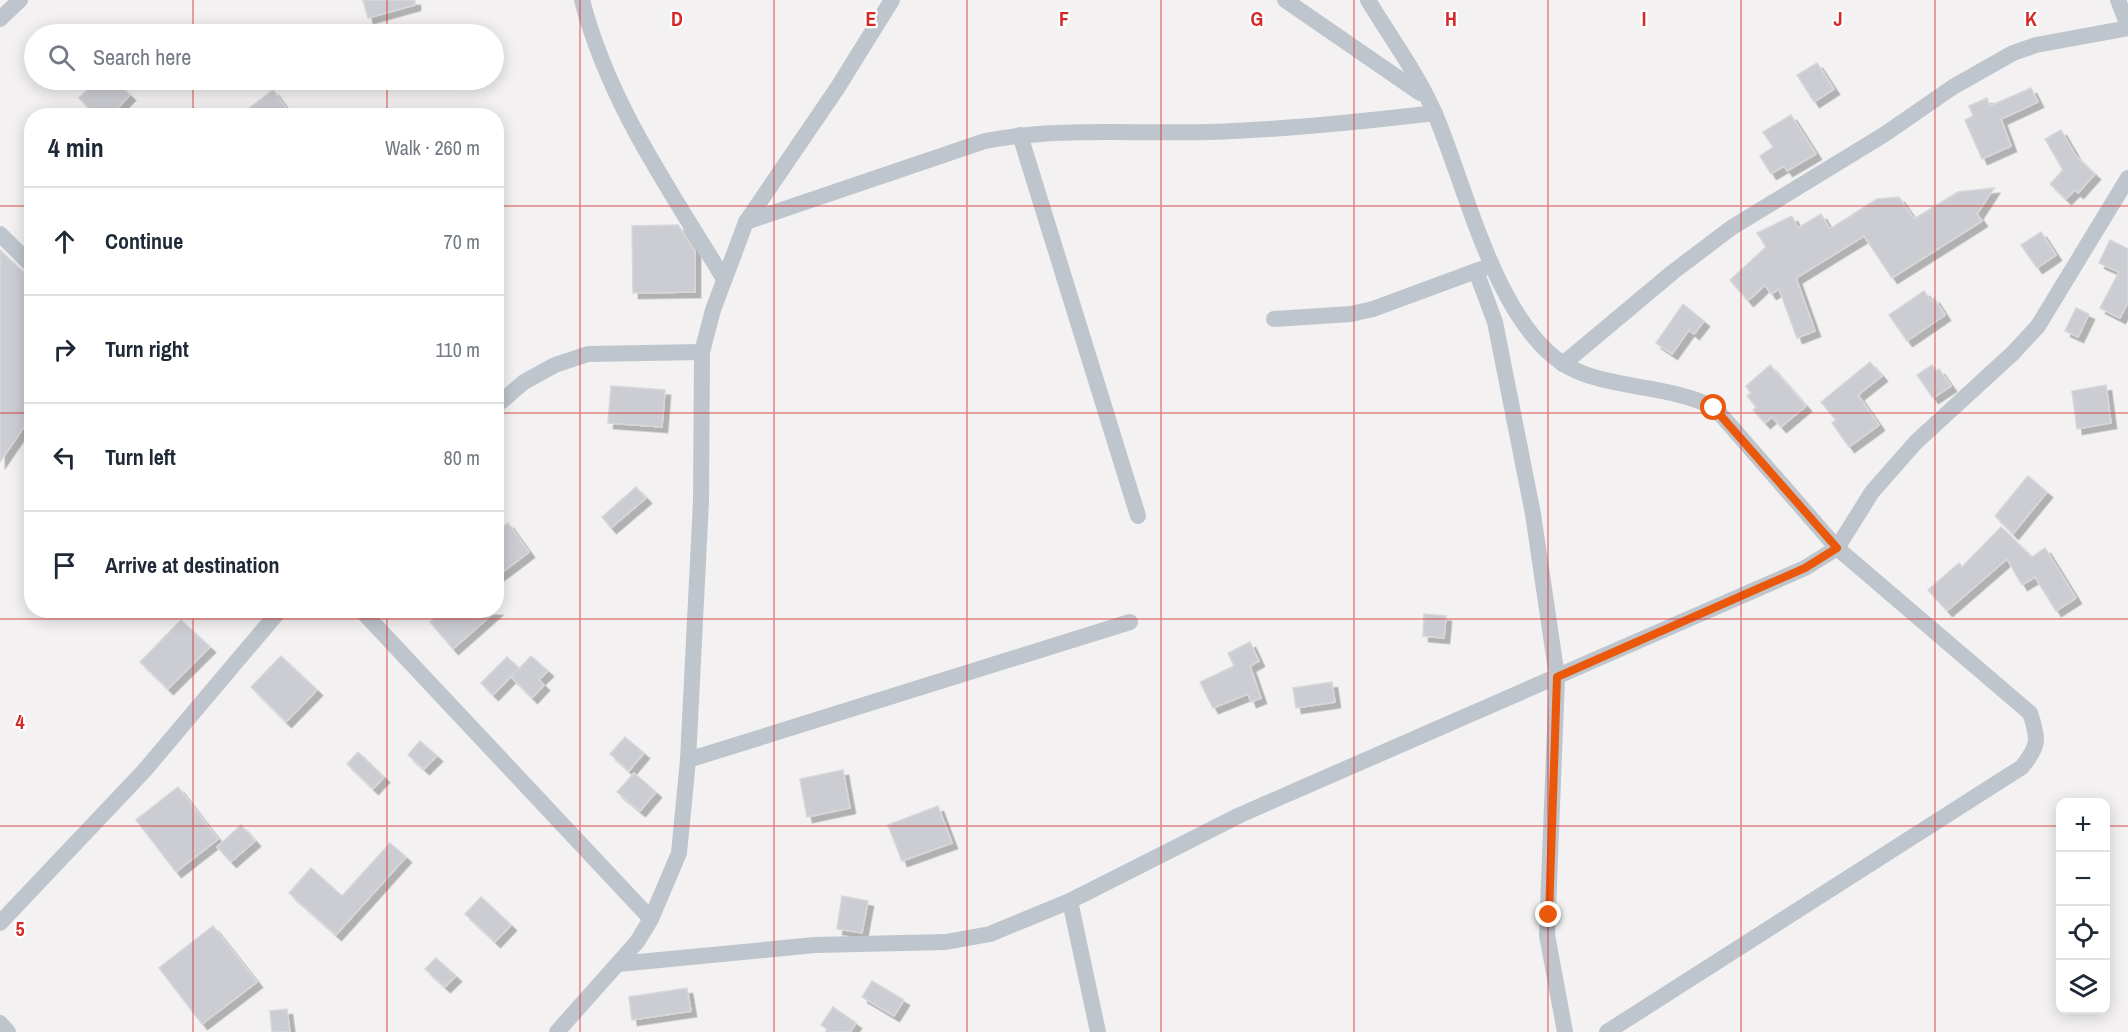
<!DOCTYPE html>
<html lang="en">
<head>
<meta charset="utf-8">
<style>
	:root { --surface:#fff; --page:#f6f6f7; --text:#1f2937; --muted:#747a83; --line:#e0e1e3 }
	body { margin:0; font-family:"Archivo Narrow",sans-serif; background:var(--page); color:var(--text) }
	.controls { position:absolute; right:18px; bottom:18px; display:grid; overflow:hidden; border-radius:12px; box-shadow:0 3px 15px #0003 }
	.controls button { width:54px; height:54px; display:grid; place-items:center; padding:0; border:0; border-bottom:2px solid var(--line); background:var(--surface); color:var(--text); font:30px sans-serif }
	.stop { position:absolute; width:18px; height:18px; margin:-14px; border:4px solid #ea580c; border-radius:50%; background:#fff }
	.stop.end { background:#ea580c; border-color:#fff; box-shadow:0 2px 6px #0008 }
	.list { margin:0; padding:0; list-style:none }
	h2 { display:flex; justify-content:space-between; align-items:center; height:78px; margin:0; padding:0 24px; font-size:26px }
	h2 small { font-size:20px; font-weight:400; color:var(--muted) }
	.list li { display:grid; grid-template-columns:39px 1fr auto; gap:18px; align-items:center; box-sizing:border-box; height:108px; padding:0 24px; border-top:2px solid var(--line) }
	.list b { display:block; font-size:22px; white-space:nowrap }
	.list em { font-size:20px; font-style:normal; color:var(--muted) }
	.icon { flex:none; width:33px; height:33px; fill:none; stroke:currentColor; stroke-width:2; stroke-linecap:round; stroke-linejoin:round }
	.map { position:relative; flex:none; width:2128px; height:1032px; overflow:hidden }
	.search { position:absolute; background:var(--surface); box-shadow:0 3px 15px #0003; left:24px; top:24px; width:480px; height:66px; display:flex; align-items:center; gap:15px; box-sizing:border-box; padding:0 21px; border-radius:33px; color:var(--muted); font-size:22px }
	.panel { position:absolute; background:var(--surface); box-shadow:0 3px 15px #0003; left:24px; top:108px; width:480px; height:510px; border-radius:24px }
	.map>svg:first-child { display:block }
	.building { fill:#cbcdd3; stroke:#d6d7db; stroke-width:1.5; filter:url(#shadow) }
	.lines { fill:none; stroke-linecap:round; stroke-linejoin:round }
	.minor { stroke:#bec5cc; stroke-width:16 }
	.route { stroke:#ea580c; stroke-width:8 }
	.grid { fill:none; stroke:#d62828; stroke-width:1.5; stroke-opacity:0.55 }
	.grid-label { font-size:20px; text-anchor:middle; font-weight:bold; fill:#d62828; stroke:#fff; stroke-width:4.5; stroke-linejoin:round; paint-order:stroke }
</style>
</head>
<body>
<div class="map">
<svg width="2128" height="1032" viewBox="0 0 2128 1032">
	<defs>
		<filter id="shadow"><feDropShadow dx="5.5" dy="5.5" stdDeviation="0" flood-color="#0004"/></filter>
	</defs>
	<rect width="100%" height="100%" fill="#f3f1f1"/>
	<g class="building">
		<path d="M363,0H415V5L368,18Z"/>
		<path d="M1817,63L1834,89L1814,102L1797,75Z"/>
		<path d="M97,80H114L130,95L110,116H97L79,98Z"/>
		<path d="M2031,88L2038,102L2001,119L2011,146L1982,159L1965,120L1973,116L1969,106L1987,98L1990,106Z"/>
		<path d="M273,90L292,116H239Z"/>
		<path d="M1791,115L1816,154L1787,171L1784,166L1771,174L1760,156L1773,147L1763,132Z"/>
		<path d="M2061,130L2076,156L2095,174L2078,193L2075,190L2066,199L2050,184L2063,170L2045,139Z"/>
		<path d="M1994,188L1977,214L1982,221L1892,278L1864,236L1796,278L1815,331L1797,338L1779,289L1771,294L1765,285L1748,301L1730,280L1766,247L1757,233L1792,216L1798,228L1821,214L1830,229L1877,199L1899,197L1914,219L1958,192Z"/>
		<path d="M678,225L695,251V292L633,293L632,226Z"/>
		<path d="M2041,232L2056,255L2037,268L2021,245Z"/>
		<path d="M2110,240L2128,249V302L2120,318L2100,308L2119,272L2099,263Z"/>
		<path d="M0,250L32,280V415L0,462Z"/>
		<path d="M1924,291L1931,301L1934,298L1945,315L1907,341L1889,315Z"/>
		<path d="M1683,304L1704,321L1694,334L1689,330L1672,354L1656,343Z"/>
		<path d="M2076,308L2089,314L2078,337L2065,331Z"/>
		<path d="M1870,362L1882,376L1858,395L1879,425L1849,447L1832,423L1836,420L1821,402Z"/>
		<path d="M1770,365L1806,406L1781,427L1772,417L1765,423L1753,410L1756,407L1747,396L1751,393L1746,386Z"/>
		<path d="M1932,365L1936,371L1939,369L1951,386L1933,398L1917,375Z"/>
		<path d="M2106,385L2111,423L2077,429L2072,391Z"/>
		<path d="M611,386L665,390L662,427L608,423Z"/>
		<path d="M2028,476L2047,492L2013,534L1995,516Z"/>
		<path d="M636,487L646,498L611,528L602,517Z"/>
		<path d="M508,523L529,552L496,577V532Z"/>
		<path d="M2001,527L2032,557L2045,548L2076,598L2056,611L2035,577L2022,585L2007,559L1947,611L1928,590L1959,563L1962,567Z"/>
		<path d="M443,610H497L453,649L430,622Z"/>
		<path d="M1424,614L1446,616L1444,638L1423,636Z"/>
		<path d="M181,620L210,647L168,689L140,662Z"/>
		<path d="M1250,642L1259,661L1250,666L1261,698L1251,702L1248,694L1213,708L1200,682L1234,666L1228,653Z"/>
		<path d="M281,656L317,690L286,722L251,687Z"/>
		<path d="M531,656L548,671L539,680L544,685L532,698L511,677Z"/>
		<path d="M507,657L519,668L493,695L481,683Z"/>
		<path d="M1332,682L1335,702L1296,708L1293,688Z"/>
		<path d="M625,737L644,753L629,771L610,754Z"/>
		<path d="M420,741L437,756L424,769L408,755Z"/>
		<path d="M358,752L384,777L373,789L347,764Z"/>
		<path d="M843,770L850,808L807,817L800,779Z"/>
		<path d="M634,773L656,792L640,811L617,792Z"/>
		<path d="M178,787L218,839L176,872L136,820Z"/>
		<path d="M938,806L952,843L902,861L888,825Z"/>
		<path d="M241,825L255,841L231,862L217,847Z"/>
		<path d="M390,843L406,857L336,935L289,893L311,868L342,896Z"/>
		<path d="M842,896L868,901L862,933L837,929Z"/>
		<path d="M481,897L511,925L495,942L465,914Z"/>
		<path d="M213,926L257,982L202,1024L159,968Z"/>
		<path d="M436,958L456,976L445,987L425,969Z"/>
		<path d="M872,981L904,1000L894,1016L862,997Z"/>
		<path d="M687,988L691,1011L632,1020L629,997Z"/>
		<path d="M833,1007L856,1023L850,1032H831L821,1025Z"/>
		<path d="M287,1009L290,1032H272L270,1011Z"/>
	</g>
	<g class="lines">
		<g class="minor">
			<path d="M582,0C609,104 669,188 724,279"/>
			<path d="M1285,0L1420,93"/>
			<path d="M1368,0C1390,37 1418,74 1435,114C1466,187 1495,318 1562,363C1603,390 1668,383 1715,408L1837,548L2030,713C2039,739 2039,746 2022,767L1607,1032"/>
			<path d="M2118,0L2128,26"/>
			<path d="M0,19L20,0"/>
			<path d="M1020,135L1138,516"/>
			<path d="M746,222L985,141C1057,127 1134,134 1208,132C1284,130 1359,122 1435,113"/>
			<path d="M0,234L32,266"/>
			<path d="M1476,271L1495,322L1533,514L1557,677L1547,935L1565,1032"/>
			<path d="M1274,319L1351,314L1373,309L1484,268"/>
			<path d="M1563,364L1673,272L1731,228L1885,134L1953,87L2013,53L2036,45L2128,28"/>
			<path d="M496,406L524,382L555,365L588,354L702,352"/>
			<path d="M361,610L651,919"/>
			<path d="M688,760L1130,622"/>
			<path d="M1070,901L1098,1032"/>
			<path d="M0,923L144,771L280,610"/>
			<path d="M618,964L815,945L946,942L990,934L1070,901L1240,815L1805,568L1837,548L1872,492L1916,442L2013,353L2038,326L2128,178"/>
			<path d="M0,1023L8,1032"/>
			<path d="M557,1032L637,942L651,919L679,853L688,760L701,501L702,352L713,310L746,222L838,87L892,0"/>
		</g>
	</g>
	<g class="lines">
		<path class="route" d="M1549,915L1557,677L1805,568L1837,548L1714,408"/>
	</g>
	<path class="grid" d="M193,0V34M387,0V34M580,0V1032M774,0V1032M967,0V1032M1161,0V1032M1354,0V1032M1548,0V1032M1741,0V1032M1935,0V1032M193,80V116M387,80V116M0,206H32M496,206H2128M0,413H32M496,413H2128M193,610V1032M387,610V1032M0,619H2128M0,826H2060M2106,826H2128"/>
	<g class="grid-label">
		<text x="677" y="26">D</text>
		<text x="871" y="26">E</text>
		<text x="1064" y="26">F</text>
		<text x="1257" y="26">G</text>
		<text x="1451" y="26">H</text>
		<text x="1644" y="26">I</text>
		<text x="1838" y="26">J</text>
		<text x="2031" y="26">K</text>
		<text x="20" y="729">4</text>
		<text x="20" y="936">5</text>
	</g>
</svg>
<div class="controls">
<button>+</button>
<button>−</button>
<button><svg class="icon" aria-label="locate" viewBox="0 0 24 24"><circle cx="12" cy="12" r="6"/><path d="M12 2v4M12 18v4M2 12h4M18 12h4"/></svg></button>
<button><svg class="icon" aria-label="layers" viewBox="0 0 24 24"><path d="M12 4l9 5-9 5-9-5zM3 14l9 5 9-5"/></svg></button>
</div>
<div class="stop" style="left:1714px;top:408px"></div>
<div class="stop end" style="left:1549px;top:915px"></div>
<div class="search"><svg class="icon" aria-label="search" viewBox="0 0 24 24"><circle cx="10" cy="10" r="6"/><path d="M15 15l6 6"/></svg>Search here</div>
<section class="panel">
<h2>4 min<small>Walk · 260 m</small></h2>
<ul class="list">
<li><svg class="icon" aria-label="ahead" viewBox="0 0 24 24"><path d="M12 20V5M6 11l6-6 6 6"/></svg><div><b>Continue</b></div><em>70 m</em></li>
<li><svg class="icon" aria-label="right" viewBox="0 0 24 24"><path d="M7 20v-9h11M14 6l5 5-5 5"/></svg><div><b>Turn right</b></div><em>110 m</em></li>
<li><svg class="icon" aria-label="left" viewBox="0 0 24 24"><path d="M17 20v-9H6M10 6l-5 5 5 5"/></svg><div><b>Turn left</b></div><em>80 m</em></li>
<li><svg class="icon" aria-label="arrive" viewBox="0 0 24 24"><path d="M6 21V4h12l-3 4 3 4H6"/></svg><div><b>Arrive at destination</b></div></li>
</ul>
</section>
</div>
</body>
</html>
